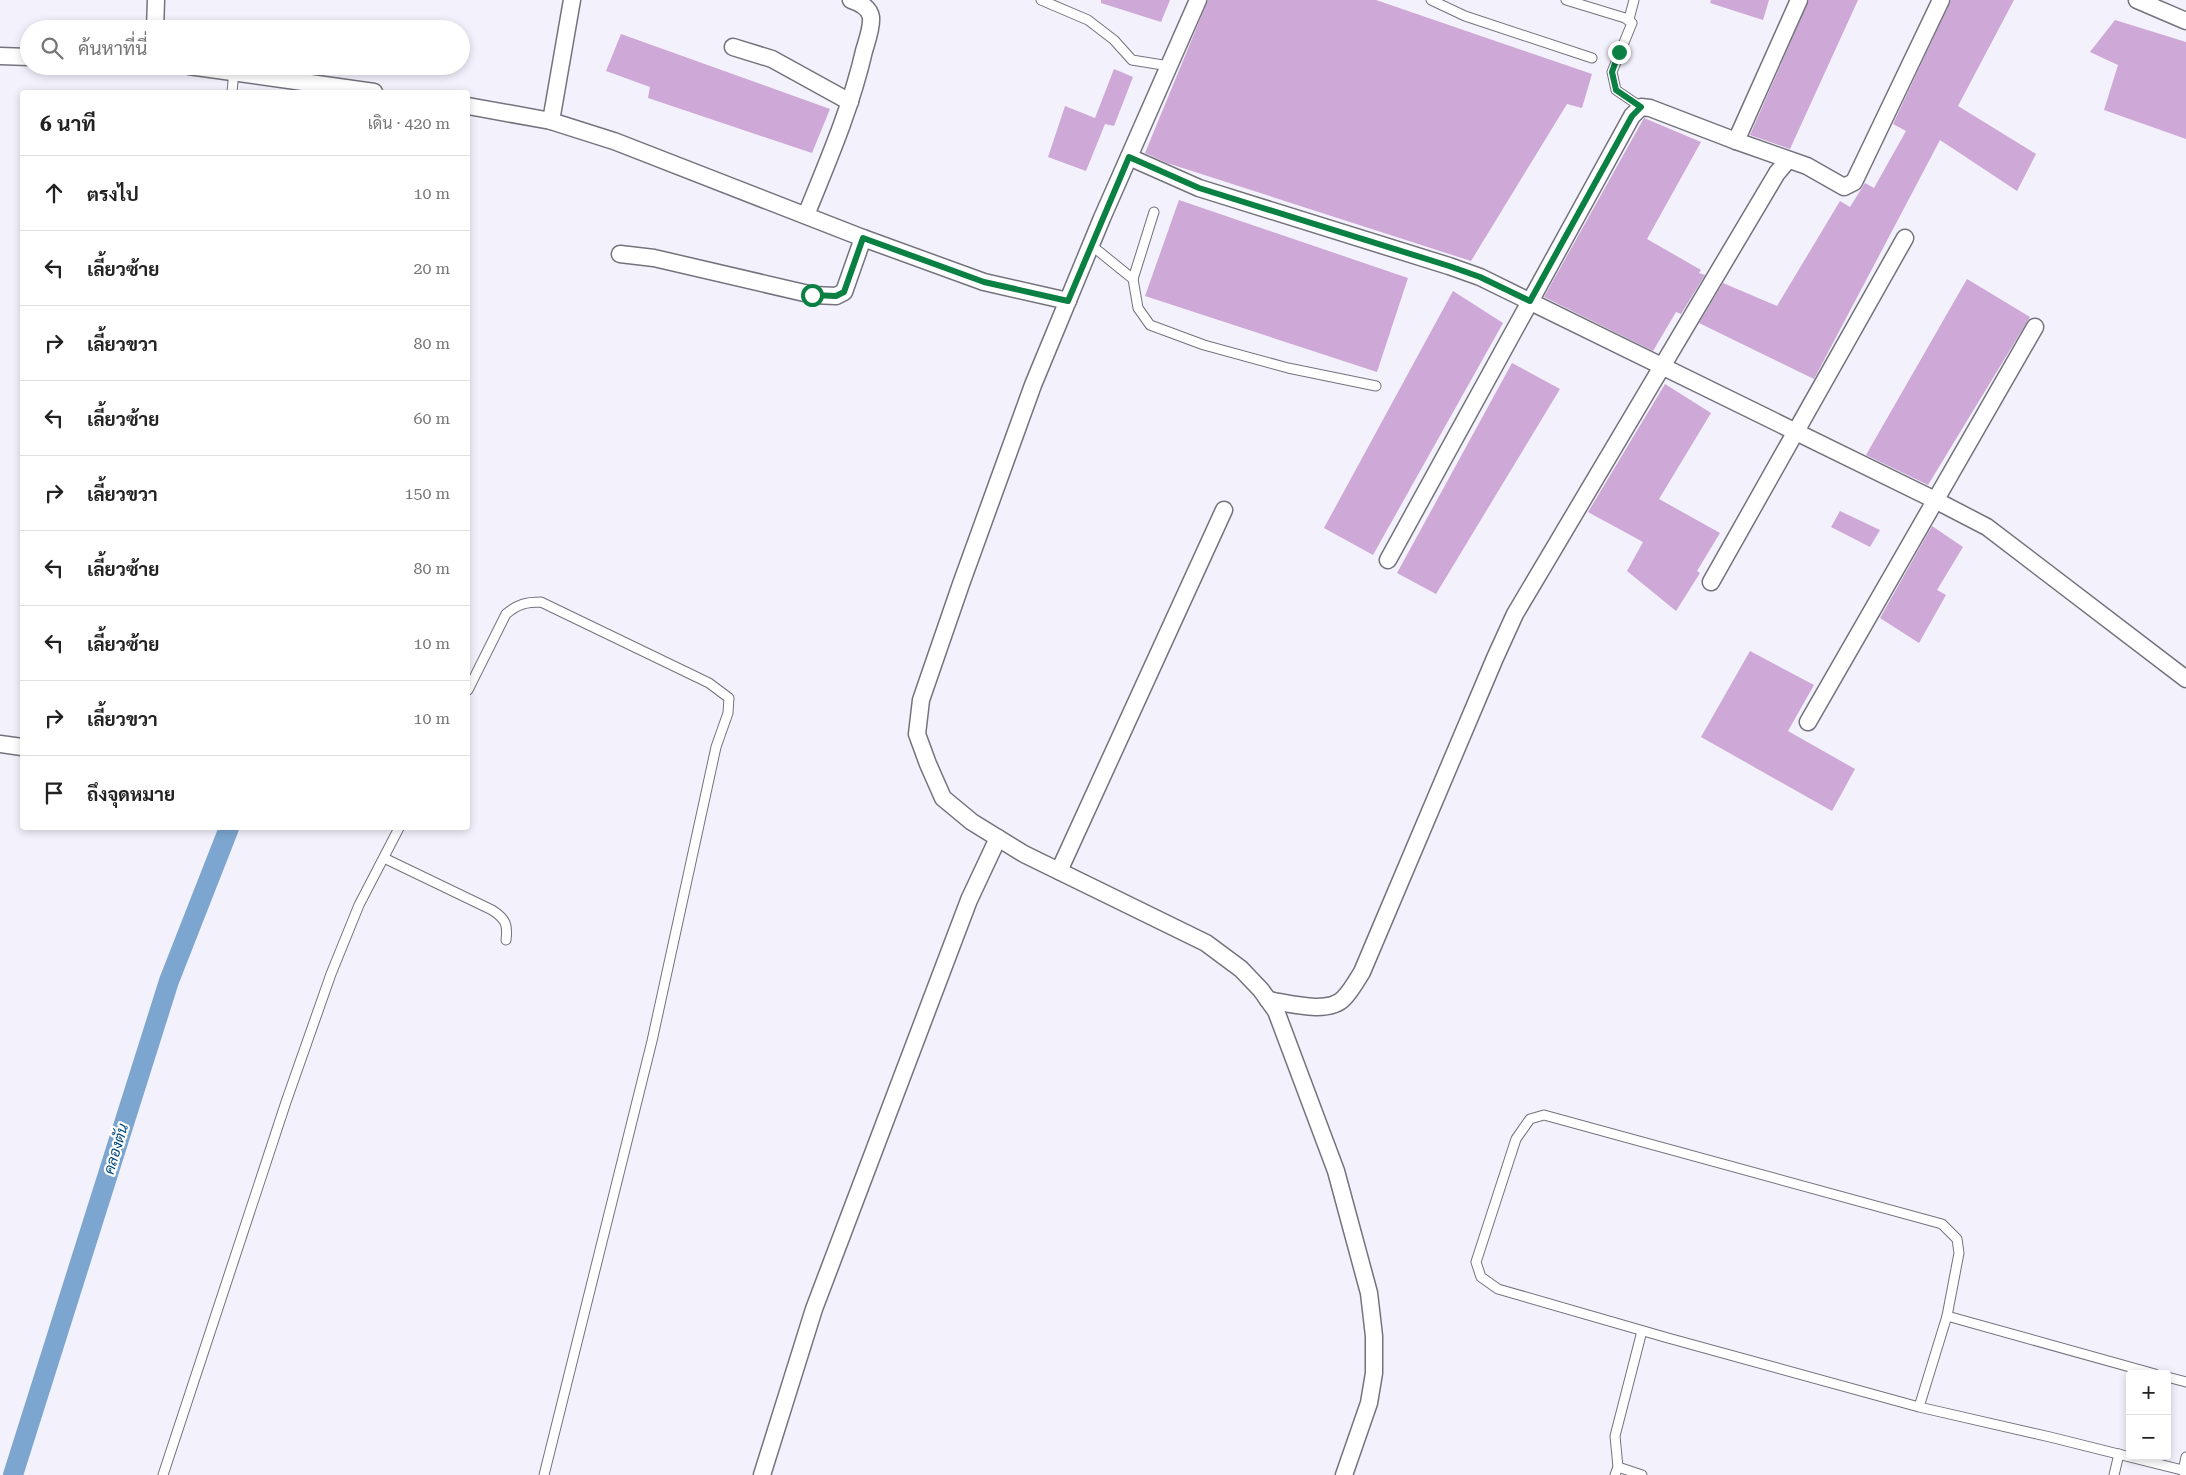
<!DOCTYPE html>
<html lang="th">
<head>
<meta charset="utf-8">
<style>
	:root { --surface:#fff; --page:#f6f6f6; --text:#222; --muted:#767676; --line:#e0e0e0 }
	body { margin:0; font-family:"Roboto Serif",Sarabun,serif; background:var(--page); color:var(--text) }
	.controls { position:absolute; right:15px; bottom:15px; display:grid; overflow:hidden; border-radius:5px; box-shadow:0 2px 8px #0003 }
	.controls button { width:45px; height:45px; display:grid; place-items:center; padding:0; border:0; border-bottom:1px solid var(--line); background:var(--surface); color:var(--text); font:25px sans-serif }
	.stop { position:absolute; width:15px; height:15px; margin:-11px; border:4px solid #0b8043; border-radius:50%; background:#fff }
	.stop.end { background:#0b8043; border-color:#fff; box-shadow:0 1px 5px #0008 }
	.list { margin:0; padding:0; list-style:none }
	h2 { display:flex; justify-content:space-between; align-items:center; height:65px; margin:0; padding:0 20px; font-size:21px }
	h2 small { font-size:16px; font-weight:400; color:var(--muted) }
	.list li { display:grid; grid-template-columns:32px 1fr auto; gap:15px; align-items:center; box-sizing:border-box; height:75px; padding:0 20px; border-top:1px solid var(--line) }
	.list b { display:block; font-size:19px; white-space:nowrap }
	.list em { font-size:16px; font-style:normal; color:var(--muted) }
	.icon { flex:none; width:28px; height:28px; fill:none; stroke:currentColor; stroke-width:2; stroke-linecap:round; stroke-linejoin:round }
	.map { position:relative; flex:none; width:2186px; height:1475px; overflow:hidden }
	.search { position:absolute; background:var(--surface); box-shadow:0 2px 8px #0003; left:20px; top:20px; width:450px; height:55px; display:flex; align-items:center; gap:12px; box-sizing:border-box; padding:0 18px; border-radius:28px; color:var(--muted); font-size:19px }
	.panel { position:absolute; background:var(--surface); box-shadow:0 2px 8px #0003; left:20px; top:90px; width:450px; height:740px; border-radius:5px }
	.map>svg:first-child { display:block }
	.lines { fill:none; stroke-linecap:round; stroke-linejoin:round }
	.canal { stroke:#7ca6cf; stroke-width:20 }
	.building { fill:#cea8d6 }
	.service-casing { stroke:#74737d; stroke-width:11 }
	.minor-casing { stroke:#74737d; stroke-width:19 }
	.service { stroke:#fff; stroke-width:9 }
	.minor { stroke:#fff; stroke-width:16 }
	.route { stroke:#0b8043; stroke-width:6 }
	.labels { text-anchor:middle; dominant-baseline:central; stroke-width:4.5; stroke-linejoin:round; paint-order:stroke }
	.water-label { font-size:15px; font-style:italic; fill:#01487b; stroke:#fff }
</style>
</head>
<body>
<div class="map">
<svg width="2186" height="1475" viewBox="0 0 2186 1475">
	<rect width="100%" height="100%" fill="#f2f1fc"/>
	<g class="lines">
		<path class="canal" d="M13,1475L169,981L229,828"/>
	</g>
	<g class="building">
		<path d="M1101,0H1170L1161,22L1101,3Z"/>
		<path d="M1208,0H1376L1592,74L1582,108L1567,104L1471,261L1167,163L1145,153Z"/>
		<path d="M1711,0H1769L1763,20L1710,3Z"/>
		<path d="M1809,0H1858L1790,149L1750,135Z"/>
		<path d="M1951,0H2014L1958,106L2036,154L2017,191L1940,140L1814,379L1699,323L1723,283L1777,306L1840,201L1850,207L1865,183L1874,188L1906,131L1893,124Z"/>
		<path d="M2115,20L2186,42V139L2104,110L2118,65L2090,52Z"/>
		<path d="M621,34L830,109L812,153L648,98L650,87L606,71Z"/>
		<path d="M1114,69L1133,77L1114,126L1105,124L1086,171L1048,157L1065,106L1095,118Z"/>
		<path d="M1644,118L1701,142L1647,239L1701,270L1699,273L1705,275L1681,314L1676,312L1653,351L1544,297Z"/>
		<path d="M1179,200L1408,278L1377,372L1145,296Z"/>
		<path d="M1967,279L2030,317L1928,485L1866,455Z"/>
		<path d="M1453,291L1503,323L1373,555L1324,528Z"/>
		<path d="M1512,363L1560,389L1436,594L1397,573Z"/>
		<path d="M1665,384L1711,413L1659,499L1720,533L1697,571L1700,573L1676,611L1627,571L1643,542L1588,512Z"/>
		<path d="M1840,511L1880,530L1870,547L1831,527Z"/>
		<path d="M1932,526L1963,547L1937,590L1946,595L1919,643L1880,618Z"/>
		<path d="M1750,651L1814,685L1788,731L1855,769L1832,811L1701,737Z"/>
	</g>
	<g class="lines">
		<defs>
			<g id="service">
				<path d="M1041,0L1088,20L1114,40L1132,60L1169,66"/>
				<path d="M1431,0L1465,16L1592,58"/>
				<path d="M1566,0L1625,18L1632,23L1612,72L1616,90L1641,107"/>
				<path d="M1629,19L1634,0"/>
				<path d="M232,92L234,71"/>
				<path d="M1091,245L1133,279L1138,308L1150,325L1204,345L1288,368L1376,386"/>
				<path d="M1133,279L1154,212"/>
				<path d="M468,690L506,614C518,604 526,602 541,602L709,683L729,698L728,713L716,747L652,1041L544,1475"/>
				<path d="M384,858L492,910C506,919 508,925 506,940"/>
				<path d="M1947,1316L2155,1374"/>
				<path d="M2167,1377L2186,1382"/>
				<path d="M1919,1407L1947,1316L1959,1253L1957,1239L1942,1224L1544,1115L1530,1119L1516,1139L1476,1262L1481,1277L1498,1289L1668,1338L1919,1407L2050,1437L2186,1471"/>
				<path d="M1618,1467L1642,1475"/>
				<path d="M2183,1471L2186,1457"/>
				<path d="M163,1475L286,1102L331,974L359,905L399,828"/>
				<path d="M1615,1475L1618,1467L1615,1436L1642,1331"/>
				<path d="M2114,1475L2119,1454"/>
			</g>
			<g id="minor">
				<path d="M1198,0L1102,218L1033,385L961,584L921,700L917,734L928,764L943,798L972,822L1024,854L1206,943L1241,969L1261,990L1276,1011L1336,1171L1369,1293L1374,1336V1373L1369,1403L1344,1475"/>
				<path d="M2137,0L2186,21"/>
				<path d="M155,29L156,0"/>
				<path d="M733,47L772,59L850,102"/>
				<path d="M0,56L29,57"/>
				<path d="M189,66L374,92"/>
				<path d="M468,106L551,121L614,141L863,238L984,282L1068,301"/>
				<path d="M551,121L572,0"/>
				<path d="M1736,141L1799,0"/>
				<path d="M1129,157L1199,188L1449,266L1480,277L1935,500L1987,527L2186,679"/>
				<path d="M806,215C828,161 851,108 864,51C867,41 872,27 871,17C869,7 860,3 851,0"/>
				<path d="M620,254L654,258L813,295L836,296L844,292L863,238"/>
				<path d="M1388,560L1632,116L1641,107L1650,108L1736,141L1807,166L1844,187L1854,182L1941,0"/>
				<path d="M1711,582L1905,238"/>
				<path d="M1808,722L2035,327"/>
				<path d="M0,744L22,747"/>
				<path d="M1059,871L1224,510"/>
				<path d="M1268,1000C1288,1003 1329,1015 1344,998C1351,991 1357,980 1362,972L1495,658L1515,614L1777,173L1788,160"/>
				<path d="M762,1475L814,1309L969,900L998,838"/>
			</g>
		</defs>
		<use href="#service" class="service-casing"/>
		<use href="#minor" class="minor-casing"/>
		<use href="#service" class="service"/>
		<use href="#minor" class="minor"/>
	</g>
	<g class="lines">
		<path class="route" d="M812,295L836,296L844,292L863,238L984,282L1068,301L1129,157L1199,188L1449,266L1480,277L1530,301L1632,116L1641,107L1616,90L1612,72L1619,52"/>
	</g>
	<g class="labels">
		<g class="water-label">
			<text transform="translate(116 1149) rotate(-73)">คลองตัน</text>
		</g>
	</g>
</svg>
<div class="controls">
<button>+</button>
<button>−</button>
</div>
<div class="stop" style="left:812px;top:295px"></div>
<div class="stop end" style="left:1619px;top:52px"></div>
<div class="search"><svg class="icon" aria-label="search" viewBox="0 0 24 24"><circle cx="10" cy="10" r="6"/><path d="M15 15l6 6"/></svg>ค้นหาที่นี่</div>
<section class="panel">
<h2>6 นาที<small>เดิน · 420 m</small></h2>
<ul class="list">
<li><svg class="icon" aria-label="ahead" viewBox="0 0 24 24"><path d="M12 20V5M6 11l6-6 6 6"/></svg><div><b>ตรงไป</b></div><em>10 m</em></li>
<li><svg class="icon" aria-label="left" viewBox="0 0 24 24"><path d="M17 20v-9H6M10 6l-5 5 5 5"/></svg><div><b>เลี้ยวซ้าย</b></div><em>20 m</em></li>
<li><svg class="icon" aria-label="right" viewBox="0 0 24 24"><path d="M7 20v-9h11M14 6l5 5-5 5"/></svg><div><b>เลี้ยวขวา</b></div><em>80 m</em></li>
<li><svg class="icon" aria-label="left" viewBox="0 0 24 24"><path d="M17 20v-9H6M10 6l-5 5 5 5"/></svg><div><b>เลี้ยวซ้าย</b></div><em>60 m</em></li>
<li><svg class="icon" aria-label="right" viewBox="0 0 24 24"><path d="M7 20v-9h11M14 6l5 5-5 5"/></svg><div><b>เลี้ยวขวา</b></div><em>150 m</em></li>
<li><svg class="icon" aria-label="left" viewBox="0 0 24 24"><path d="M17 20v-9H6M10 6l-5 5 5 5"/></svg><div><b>เลี้ยวซ้าย</b></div><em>80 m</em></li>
<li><svg class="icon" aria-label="left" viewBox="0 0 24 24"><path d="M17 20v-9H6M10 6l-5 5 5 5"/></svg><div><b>เลี้ยวซ้าย</b></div><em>10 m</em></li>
<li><svg class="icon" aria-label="right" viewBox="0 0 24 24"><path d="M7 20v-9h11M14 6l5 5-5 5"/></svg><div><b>เลี้ยวขวา</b></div><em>10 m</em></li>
<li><svg class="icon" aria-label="arrive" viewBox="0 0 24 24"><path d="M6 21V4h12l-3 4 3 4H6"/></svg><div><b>ถึงจุดหมาย</b></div></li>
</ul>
</section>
</div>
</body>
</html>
